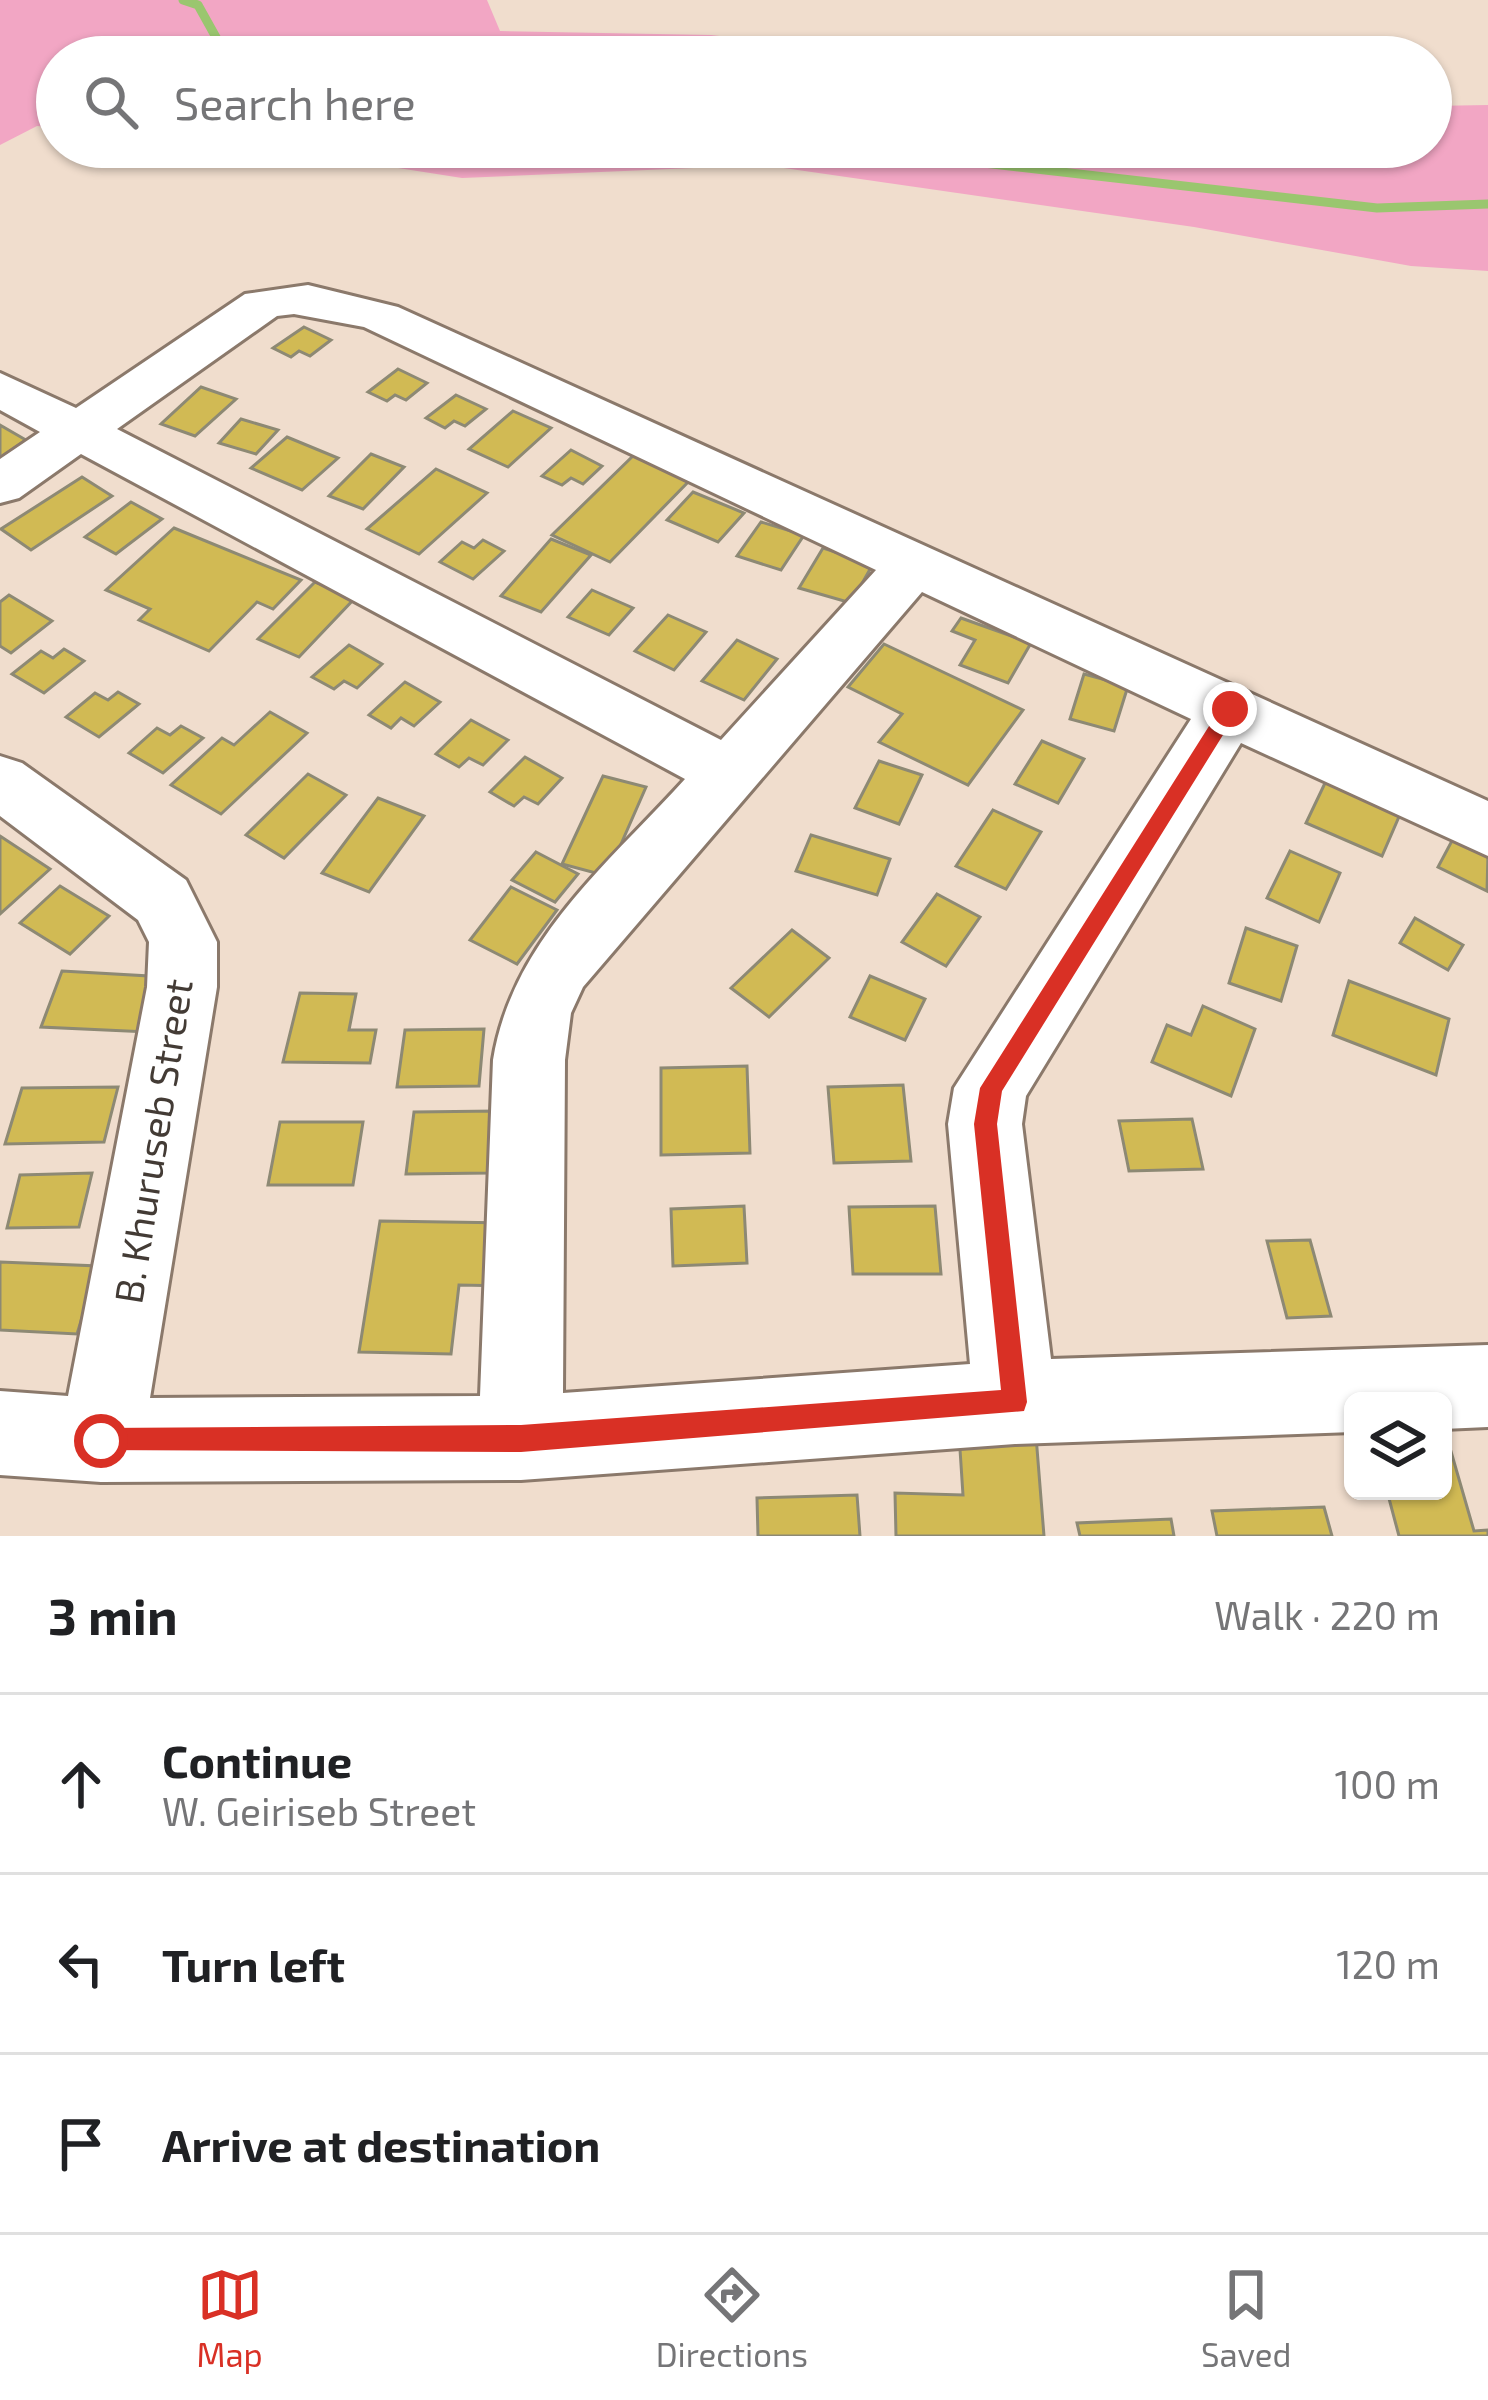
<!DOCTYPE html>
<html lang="en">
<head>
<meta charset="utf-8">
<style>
	:root { --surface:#fff; --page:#f2f2f2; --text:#202124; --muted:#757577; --line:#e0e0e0; --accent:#d93025 }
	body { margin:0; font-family:"Exo 2",sans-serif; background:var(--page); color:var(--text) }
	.controls { position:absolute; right:36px; bottom:36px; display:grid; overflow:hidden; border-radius:18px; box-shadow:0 3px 9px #0004 }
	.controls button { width:108px; height:108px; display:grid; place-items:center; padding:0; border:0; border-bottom:3px solid var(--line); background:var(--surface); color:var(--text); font:60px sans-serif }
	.stop { position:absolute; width:36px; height:36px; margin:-27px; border:9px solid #d93025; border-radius:50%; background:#fff }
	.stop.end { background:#d93025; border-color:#fff; box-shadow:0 3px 12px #0008 }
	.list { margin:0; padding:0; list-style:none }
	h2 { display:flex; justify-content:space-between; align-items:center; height:156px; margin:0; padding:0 48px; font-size:51px }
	h2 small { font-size:39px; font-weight:400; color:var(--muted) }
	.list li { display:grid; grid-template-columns:78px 1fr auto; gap:36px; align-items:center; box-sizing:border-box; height:180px; padding:0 48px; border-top:3px solid var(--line) }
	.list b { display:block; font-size:45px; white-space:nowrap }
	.list p { margin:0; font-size:39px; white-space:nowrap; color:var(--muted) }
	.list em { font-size:39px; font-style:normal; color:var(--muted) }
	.icon { flex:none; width:66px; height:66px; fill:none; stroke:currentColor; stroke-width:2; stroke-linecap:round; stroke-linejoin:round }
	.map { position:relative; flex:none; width:1488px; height:1536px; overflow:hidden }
	.search { position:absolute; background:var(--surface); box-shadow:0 3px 9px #0004; left:36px; right:36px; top:36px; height:132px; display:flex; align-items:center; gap:30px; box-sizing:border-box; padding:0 42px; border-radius:66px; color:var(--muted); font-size:45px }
	.sheet { height:696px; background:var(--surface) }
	nav { display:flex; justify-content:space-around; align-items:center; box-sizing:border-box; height:168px; border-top:3px solid var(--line); background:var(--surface); font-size:33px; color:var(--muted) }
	nav a { display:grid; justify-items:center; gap:6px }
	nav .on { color:var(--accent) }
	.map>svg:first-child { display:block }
	.green { fill:#f2a6c4 }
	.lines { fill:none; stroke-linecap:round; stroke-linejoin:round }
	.stream { stroke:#9ac66f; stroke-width:9 }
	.building { fill:#d1ba54; stroke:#8d8974; stroke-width:3 }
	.minor-casing { stroke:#8b796b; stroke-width:6 }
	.minor { fill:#fff; fill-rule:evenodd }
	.route { fill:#d93025 }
	.labels { text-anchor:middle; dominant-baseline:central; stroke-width:9; stroke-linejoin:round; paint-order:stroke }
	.street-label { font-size:39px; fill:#433b35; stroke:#fff }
</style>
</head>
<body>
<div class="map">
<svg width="1488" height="1536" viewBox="0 0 1488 1536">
	<rect width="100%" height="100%" fill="#f0ddcd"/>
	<g class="green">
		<path d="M0,0H487L500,31L711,35L886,56L1024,47L1070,57H57V128L37,126L0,145Z"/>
		<path d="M1488,105V271L1411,266L1194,227L763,165L462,178L264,147H1431V106Z"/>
	</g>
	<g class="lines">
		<g class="stream">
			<path d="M183,0L198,5L227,57"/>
			<path d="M478,147L532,152L601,147"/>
			<path d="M844,147L1377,208L1488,204"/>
		</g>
	</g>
	<g class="building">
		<path d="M304,327L331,340L310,356L299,351L291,357L273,348Z"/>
		<path d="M398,369L427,383L406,400L395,395L387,401L368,392Z"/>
		<path d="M201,387L236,399L195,436L161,424Z"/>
		<path d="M456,395L486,409L465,426L454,421L445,428L426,418Z"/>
		<path d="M513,411L551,428L508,467L469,449Z"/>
		<path d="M241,419L278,430L256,454L219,443Z"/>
		<path d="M0,425L26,440L0,458Z"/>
		<path d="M287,437L338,458L302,490L251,468Z"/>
		<path d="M571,450L602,466L583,484L571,478L562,485L542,476Z"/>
		<path d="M371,454L404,467L363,509L329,496Z"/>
		<path d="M635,454L692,478L610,562L552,535Z"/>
		<path d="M436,469L487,493L419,554L367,529Z"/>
		<path d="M82,477L112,496L31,550L1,529Z"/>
		<path d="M693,492L744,513L718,542L667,520Z"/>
		<path d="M131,502L162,519L116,554L85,537Z"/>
		<path d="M761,522L804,535L781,570L737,556Z"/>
		<path d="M174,528L301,580L273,609L257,602L209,651L139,620L150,609L106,590Z"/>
		<path d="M551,539L591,555L541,612L501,596Z"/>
		<path d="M483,540L504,551L473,579L440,562L462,542L474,548Z"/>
		<path d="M823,548L873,564L851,603L799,588Z"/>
		<path d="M315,582L355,598L299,657L258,639Z"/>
		<path d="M592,590L633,608L609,635L568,617Z"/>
		<path d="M9,595L52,621L11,653L0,646V602Z"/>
		<path d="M668,615L706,632L674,670L635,651Z"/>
		<path d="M961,618L1031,643L1008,683L960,665L975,640L952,631Z"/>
		<path d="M737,640L777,659L744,700L702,681Z"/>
		<path d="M884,644L1023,710L968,785L879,742L902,714L848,687Z"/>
		<path d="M349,645L382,664L357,688L344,681L334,689L312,677Z"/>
		<path d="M64,649L84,661L44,693L12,674L41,651L53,658Z"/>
		<path d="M1084,674L1128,686L1114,731L1070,719Z"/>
		<path d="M405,682L440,702L414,726L401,718L391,728L369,715Z"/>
		<path d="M118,692L139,704L99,737L66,717L95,693L108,700Z"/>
		<path d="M270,712L307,733L221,814L171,785L222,738L234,745Z"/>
		<path d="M471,720L508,740L483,765L469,758L459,767L436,754Z"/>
		<path d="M181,726L203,738L163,773L129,753L157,728L170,735Z"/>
		<path d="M1042,741L1084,759L1058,803L1015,784Z"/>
		<path d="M525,757L562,778L538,804L524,797L514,806L490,792Z"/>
		<path d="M879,761L922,775L899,824L855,808Z"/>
		<path d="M308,774L346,795L284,858L246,835Z"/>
		<path d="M603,776L646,787L607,876L562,864Z"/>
		<path d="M1326,781L1401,812L1382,856L1306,823Z"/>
		<path d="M378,798L424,816L369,892L322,873Z"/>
		<path d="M993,810L1041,832L1006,889L956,866Z"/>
		<path d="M811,835L890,859L877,895L796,871Z"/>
		<path d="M0,836L50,869L0,914Z"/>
		<path d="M1454,837L1488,853L1487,891L1438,867Z"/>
		<path d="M1290,851L1340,873L1319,922L1267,898Z"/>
		<path d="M536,852L578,874L555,902L512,880Z"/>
		<path d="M60,886L109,916L70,954L20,923Z"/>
		<path d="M511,887L557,910L517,964L470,940Z"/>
		<path d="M937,894L980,917L946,966L902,942Z"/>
		<path d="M1415,918L1463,945L1448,970L1400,943Z"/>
		<path d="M1246,928L1297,946L1281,1001L1229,983Z"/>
		<path d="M792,930L829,958L769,1017L731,988Z"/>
		<path d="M62,971L166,977L148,1032L41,1027Z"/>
		<path d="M870,976L925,999L905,1040L850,1017Z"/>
		<path d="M1349,981L1449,1019L1436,1075L1333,1035Z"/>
		<path d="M300,993L356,994L349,1030H376L370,1063L283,1062Z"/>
		<path d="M1203,1006L1255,1029L1231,1096L1152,1062L1167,1025L1191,1035Z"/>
		<path d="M484,1029L479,1086L397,1087L405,1030Z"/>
		<path d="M747,1066L750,1153L661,1155V1068Z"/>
		<path d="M903,1085L911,1161L834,1163L828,1087Z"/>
		<path d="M118,1087L104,1142L5,1144L22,1088Z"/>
		<path d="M496,1111L490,1173L406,1174L414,1112Z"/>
		<path d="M1192,1119L1203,1169L1129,1171L1119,1121Z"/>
		<path d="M280,1122H363L353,1185H268Z"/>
		<path d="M92,1173L79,1227L7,1228L20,1175Z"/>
		<path d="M744,1206L747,1263L673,1266L671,1209Z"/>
		<path d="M935,1206L941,1274H853L849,1207Z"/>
		<path d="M380,1221L515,1223L509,1286L459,1285L451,1354L359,1352Z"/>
		<path d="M1310,1240L1331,1316L1287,1318L1267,1241Z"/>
		<path d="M0,1262L98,1266L77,1334L0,1330Z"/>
		<path d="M959,1434L1036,1436L1044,1536H896L895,1493L963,1495Z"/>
		<path d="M1443,1448H1450L1474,1531L1488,1530V1536H1399L1387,1491H1443Z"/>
		<path d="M857,1495L860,1536H758L757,1498Z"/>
		<path d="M1324,1507L1332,1536H1217L1212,1511Z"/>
		<path d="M1171,1519L1174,1536H1080L1077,1523Z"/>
	</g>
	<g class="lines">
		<defs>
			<path id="minor" d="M308,285L398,307L1488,801V856L1241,743L1026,1096L1022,1124L1051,1359L1488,1345V1427L1443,1429V1401H1353V1432L1015,1444L521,1480L101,1482L0,1475V1391L68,1396L147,987L149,942L138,920L0,816V756L22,763L186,880L217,942V987L150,1398L480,1396L493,1060C512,941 607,865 685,779L81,454L19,498L0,503V459L40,432L0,410V373L76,408L245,294ZM294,314L364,327L876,570L721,740L117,429L277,316ZM922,592L1191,719L954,1088L948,1124L970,1364L563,1393L565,1060L571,1013L583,987Z"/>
		</defs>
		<use href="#minor" class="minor-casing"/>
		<use href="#minor" class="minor"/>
	</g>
	<path class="route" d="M1230,702L1239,709L1236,714L1002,1091L997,1124L1027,1402L1024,1411L521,1452L92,1450V1431L101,1428L521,1425L1001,1390L974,1124L980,1088L1223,704Z"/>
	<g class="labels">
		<g class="street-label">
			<text transform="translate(152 1141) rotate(-81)">B. Khuruseb Street</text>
		</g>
	</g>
</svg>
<div class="controls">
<button><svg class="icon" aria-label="layers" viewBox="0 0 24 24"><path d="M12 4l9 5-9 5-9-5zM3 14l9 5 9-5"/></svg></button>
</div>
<div class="stop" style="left:101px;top:1441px"></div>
<div class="stop end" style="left:1230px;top:709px"></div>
<div class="search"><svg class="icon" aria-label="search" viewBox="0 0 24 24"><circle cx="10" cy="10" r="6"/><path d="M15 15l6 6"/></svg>Search here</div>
</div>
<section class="sheet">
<h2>3 min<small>Walk · 220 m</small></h2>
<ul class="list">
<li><svg class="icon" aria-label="ahead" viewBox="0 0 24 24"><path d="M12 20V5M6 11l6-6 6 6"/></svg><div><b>Continue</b><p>W. Geiriseb Street</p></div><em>100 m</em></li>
<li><svg class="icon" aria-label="left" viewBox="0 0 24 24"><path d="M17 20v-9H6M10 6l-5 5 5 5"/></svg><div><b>Turn left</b></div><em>120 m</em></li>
<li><svg class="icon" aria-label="arrive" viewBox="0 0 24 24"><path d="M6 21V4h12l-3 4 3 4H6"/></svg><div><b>Arrive at destination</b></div></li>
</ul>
</section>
<nav>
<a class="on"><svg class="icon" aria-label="map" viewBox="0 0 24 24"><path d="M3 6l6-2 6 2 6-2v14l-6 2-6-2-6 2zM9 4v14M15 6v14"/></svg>Map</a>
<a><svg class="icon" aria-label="directions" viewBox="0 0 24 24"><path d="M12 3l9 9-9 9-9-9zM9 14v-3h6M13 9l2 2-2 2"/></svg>Directions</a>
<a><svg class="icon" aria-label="saved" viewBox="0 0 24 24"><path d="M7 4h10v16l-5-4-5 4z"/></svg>Saved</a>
</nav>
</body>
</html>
